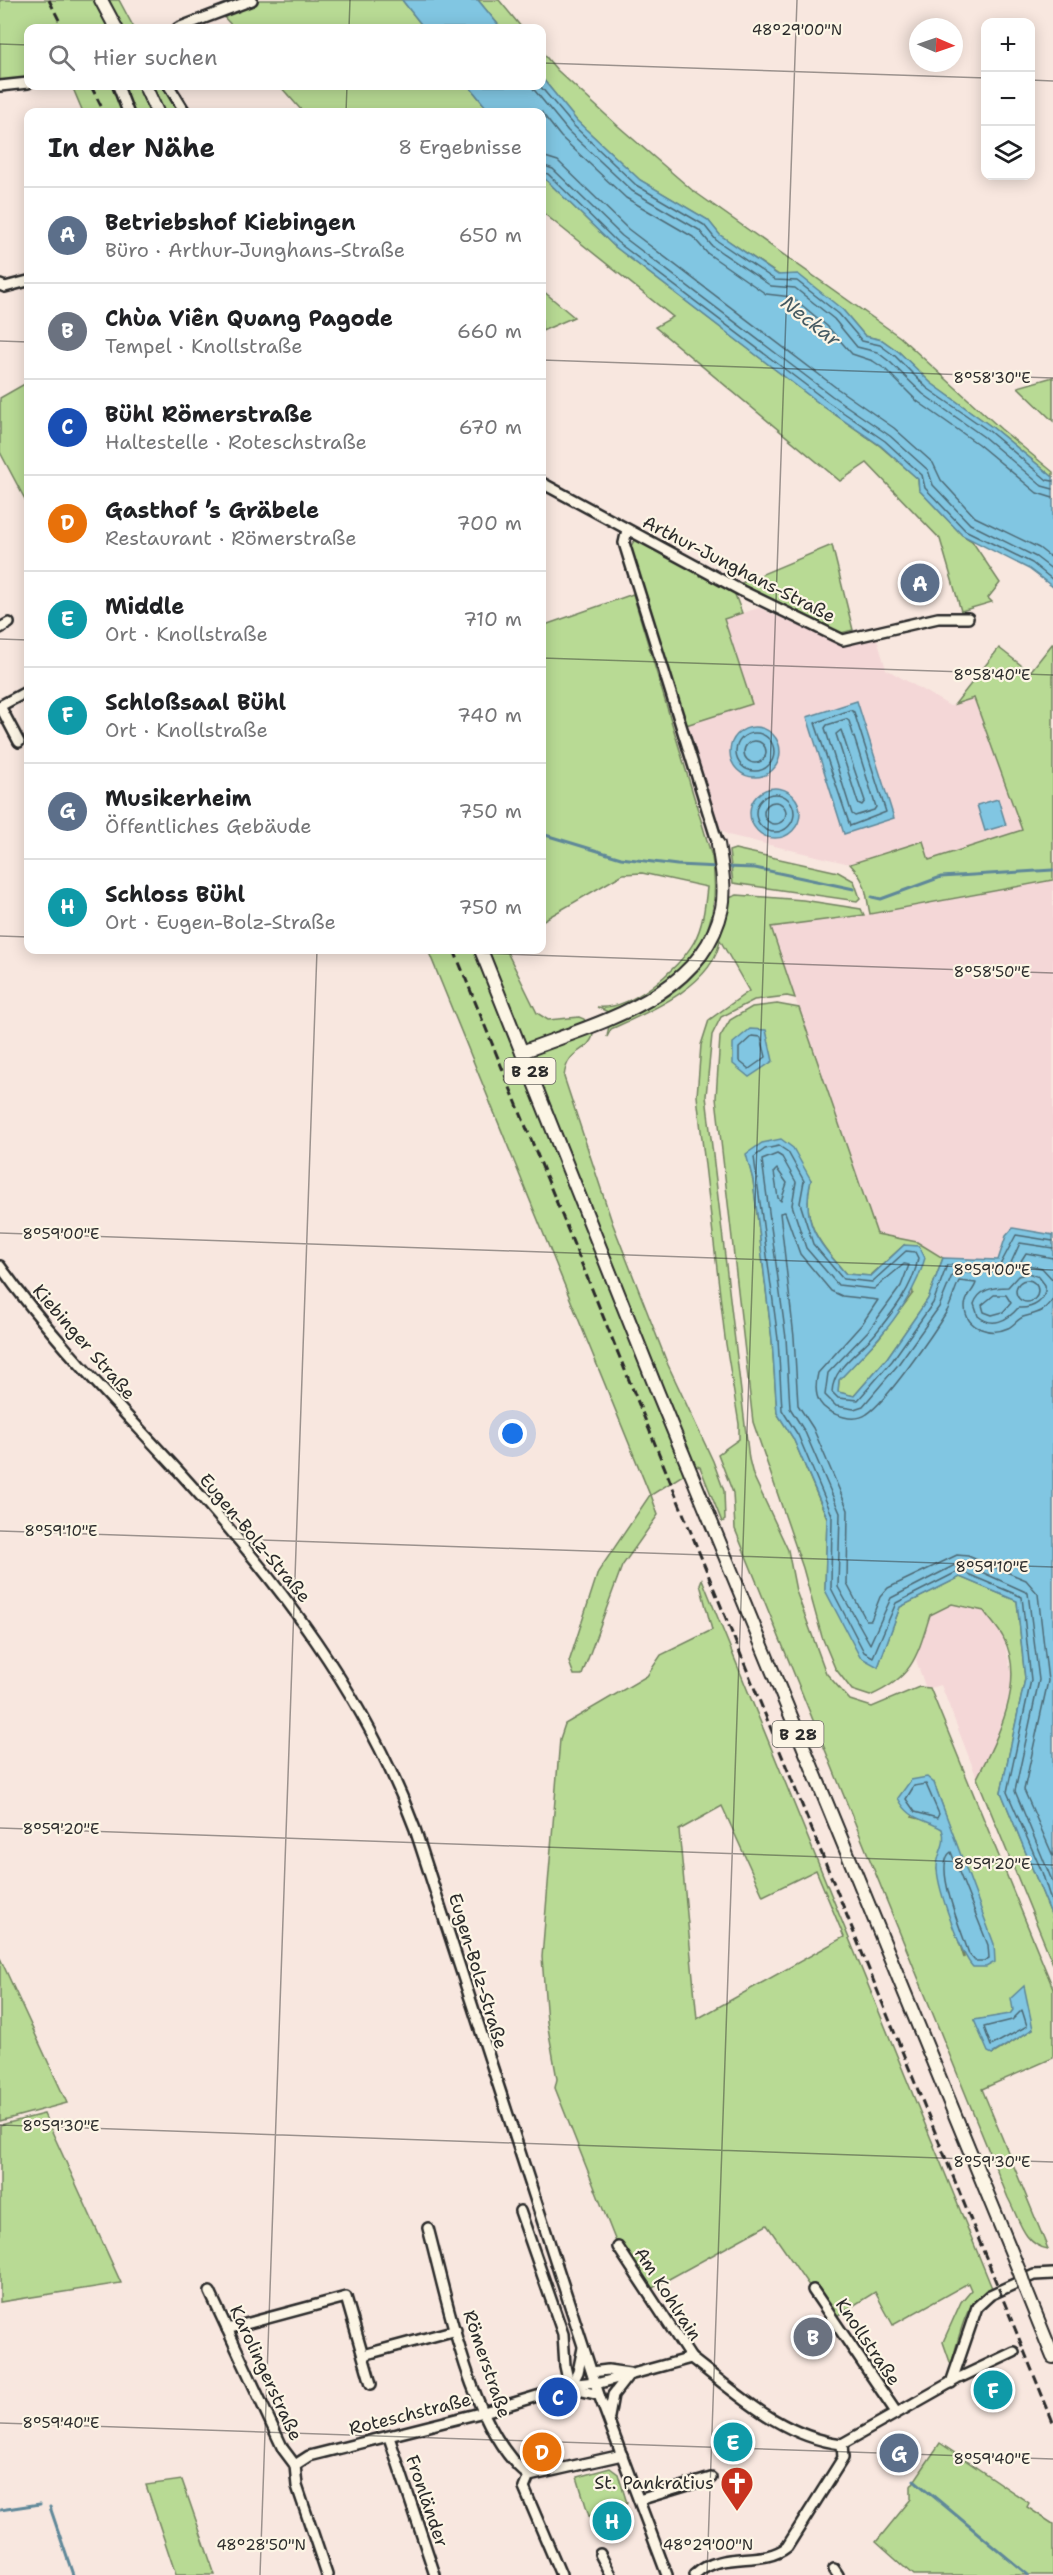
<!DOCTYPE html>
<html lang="de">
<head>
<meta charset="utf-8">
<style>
	:root { --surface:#fff; --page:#f2f2f2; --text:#202124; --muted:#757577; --line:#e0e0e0; --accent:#db2777 }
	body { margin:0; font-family:"Shantell Sans",sans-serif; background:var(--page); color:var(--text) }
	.controls { position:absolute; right:18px; top:18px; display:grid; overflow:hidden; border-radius:12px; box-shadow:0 3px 15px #0003 }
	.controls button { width:54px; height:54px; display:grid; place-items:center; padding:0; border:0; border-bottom:2px solid var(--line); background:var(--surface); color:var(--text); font:30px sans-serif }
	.compass { position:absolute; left:909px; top:18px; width:54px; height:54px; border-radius:50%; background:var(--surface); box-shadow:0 3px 15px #0003; rotate:92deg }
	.you { position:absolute; left:513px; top:1434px; width:21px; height:21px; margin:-15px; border:4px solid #fff; border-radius:50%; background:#1a73e8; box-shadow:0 0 0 9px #1a73e833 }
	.badge { display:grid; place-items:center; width:39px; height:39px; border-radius:50%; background:var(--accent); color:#fff; font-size:20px; font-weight:700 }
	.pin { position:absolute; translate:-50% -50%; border:3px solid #fff; box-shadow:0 2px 6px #0006 }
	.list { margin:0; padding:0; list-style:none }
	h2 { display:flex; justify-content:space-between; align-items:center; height:78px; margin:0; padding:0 24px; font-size:26px }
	h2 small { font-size:20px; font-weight:400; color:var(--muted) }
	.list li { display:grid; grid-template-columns:39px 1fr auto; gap:18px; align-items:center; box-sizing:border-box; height:96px; padding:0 24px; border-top:2px solid var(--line) }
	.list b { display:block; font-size:22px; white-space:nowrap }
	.list p { margin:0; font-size:20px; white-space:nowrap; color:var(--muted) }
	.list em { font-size:20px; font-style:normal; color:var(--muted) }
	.icon { flex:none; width:33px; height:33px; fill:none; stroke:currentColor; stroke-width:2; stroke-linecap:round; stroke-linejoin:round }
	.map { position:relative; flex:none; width:1053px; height:2575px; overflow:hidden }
	.search { position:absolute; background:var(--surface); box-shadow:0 3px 15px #0003; left:24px; top:24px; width:522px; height:66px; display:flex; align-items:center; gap:15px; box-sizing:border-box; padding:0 21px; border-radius:12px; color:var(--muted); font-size:22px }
	.panel { position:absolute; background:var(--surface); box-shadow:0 3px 15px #0003; left:24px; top:108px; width:522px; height:846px; border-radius:12px }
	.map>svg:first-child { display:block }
	.built { fill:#f4d7d7 }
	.green { fill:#b8da94; stroke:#728260; stroke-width:1.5; fill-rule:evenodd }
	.water { fill:#81c6e2; stroke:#5f8899; stroke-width:1.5 }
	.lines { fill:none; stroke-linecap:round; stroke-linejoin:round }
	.shore { stroke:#4d6974; stroke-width:1.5 }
	.stream { stroke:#5f8899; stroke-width:3 }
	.minor-casing { stroke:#2b2b2b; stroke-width:14 }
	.major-casing { stroke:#2b2b2b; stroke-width:16 }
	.minor { stroke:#fcf5e5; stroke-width:9 }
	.major { stroke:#fcf5e5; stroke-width:12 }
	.rail { stroke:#2b2b2b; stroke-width:3; stroke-dasharray:9 4.5; stroke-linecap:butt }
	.major-bridge-casing { stroke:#2b2b2b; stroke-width:16; stroke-linecap:butt }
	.major-bridge { stroke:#fcf5e5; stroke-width:12 }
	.ticks { fill:none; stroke:#2b2b2b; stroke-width:1.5; stroke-opacity:0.45 }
	.labels { text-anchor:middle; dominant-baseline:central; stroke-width:4.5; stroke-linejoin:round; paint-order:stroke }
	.shield { fill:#fcf5e5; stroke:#6a6863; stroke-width:1.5 }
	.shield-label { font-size:16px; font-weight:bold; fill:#2b2b2b }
	.street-label { font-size:18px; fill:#2b2b2b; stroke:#fcf5e5 }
	.poi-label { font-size:18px; fill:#2b2b2b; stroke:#fcf5e5; text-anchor:end }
	.water-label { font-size:20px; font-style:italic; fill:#455a62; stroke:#fcf5e5 }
	.ticks-label { font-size:15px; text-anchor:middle; fill:#2b2b2b; stroke:#fcf5e5; stroke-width:4.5; stroke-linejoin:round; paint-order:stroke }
</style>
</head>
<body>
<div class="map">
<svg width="1053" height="2575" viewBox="0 0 1053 2575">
	<rect width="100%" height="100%" fill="#f8e7df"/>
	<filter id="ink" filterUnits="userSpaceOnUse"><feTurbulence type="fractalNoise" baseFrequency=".0167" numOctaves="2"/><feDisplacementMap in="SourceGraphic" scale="12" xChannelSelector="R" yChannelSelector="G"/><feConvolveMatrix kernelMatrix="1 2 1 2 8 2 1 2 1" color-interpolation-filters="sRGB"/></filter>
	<g filter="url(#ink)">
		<g class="built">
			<path d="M759,608L841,645L876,636L886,669L950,706L974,698L1022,830L928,860L922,842L850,864L728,835L720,829L686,725L752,704L724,618Z"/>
			<path d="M1053,880V1235L1013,1228L1006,1236L998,1260L943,1258L917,1242L877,1234L770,927L870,914Z"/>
			<path d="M952,1604L984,1611L1004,1639L1013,1681L998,1736L977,1778L941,1685L926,1689L916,1660L930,1615Z"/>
		</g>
		<g class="green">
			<path d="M0,0H119L134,28H28V78L0,81Z"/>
			<path d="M259,0H402L424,28H234L223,16Z"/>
			<path d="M478,0H499L522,28H501Z"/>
			<path d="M542,52L557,70L618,126L692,190L900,337L1001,429L1053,472V477L992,427L931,383L899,352L882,340L865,336L843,310L779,275L720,235L708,220L640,180L577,121L542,78Z"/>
			<path d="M72,86H162L177,112H83Z"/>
			<path d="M280,86H469L490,112H303Z"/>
			<path d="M542,176L614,246L824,407L880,446L918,479L919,490L962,535L972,541L1000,583L988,598L992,602L961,611L940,539L867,463L840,481L655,327L673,317L542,212Z"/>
			<path d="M542,290L574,317L542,331Z"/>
			<path d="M1053,377V421L1018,387Z"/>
			<path d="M28,382V505L0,452V398Z"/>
			<path d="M635,539L734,592L742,613L724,619L752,704L686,725L630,548Z"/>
			<path d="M832,545L853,630L841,633L807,620L739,584Z"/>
			<path d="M633,594L712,857C726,943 682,981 608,1012L597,1007C630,1011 678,970 694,942C703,926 705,906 707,887L642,873L623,874L542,921V626Z"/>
			<path d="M1053,643V880L870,914C865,891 868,884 850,864L923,841L929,860L1022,830L974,698L955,704L999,648L1030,672Z"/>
			<path d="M735,849L838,872L854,881L860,898L857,901L733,883L729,851Z"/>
			<path d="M737,895L803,900L861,909L864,915L771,927L795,998L787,996L754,1000L721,1017L712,1035L706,1096L749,1459L753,1475L788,1550L796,1591L826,1673L850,1700L872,1707L919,1687L930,1688L1053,1988V2058L982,2089L1048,2249C1023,2245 1019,2218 1008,2198L735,1529L733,1493L718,1454L739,1439V1424L725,1338L697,1096L701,1045L709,1020L749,991L720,940C714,985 649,1012 611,1029L607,1037L609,1025C622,1017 637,1013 651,1006C692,986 726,944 729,898ZM934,1783L958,1849L964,1958L937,1869L946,1839L942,1828L928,1821L912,1817ZM1013,2010L1033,2029L993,2054L974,2020L1010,2015Z"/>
			<path d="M428,950H506L537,1013L548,1020L579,1017L584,1019L593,1035C589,1053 567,1047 564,1077L612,1222L668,1365L713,1461L724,1491L725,1520L722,1522L700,1467L697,1466L651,1495L658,1515L622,1566L582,1675H574L569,1662L598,1572L650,1495Z"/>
			<path d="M777,1004L799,1008L877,1234L917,1242L943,1258L928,1299L887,1358L854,1396L838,1392L839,1380L879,1338L913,1293L904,1245L870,1276L846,1274C820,1243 800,1223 811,1180L747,1154L753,1180L772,1340L777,1413L793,1438L827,1518L825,1590L878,1667L900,1607L960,1577L1017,1601L1025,1679L1001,1792L1053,1919V1964L977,1778C997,1739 1027,1681 1003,1637C998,1628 990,1620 984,1611L952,1604L930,1615C917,1657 913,1677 870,1696L852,1690L835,1668L822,1637L803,1568L753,1422L716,1098L720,1037L730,1020L752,1007Z"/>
			<path d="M702,1579L992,2288C963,2300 960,2337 951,2365L943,2342L961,2302L971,2290L968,2283L893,2325L875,2292L832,2319L767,2225L649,2290L618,2247L555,2088L557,2079L547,2022L542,1957L560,1739L565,1724L647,1676L661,1655L712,1630L700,1584ZM722,1806L763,1896L816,1870L844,1937L697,2019L679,1830Z"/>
			<path d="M0,1958L67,2103L0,2121Z"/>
			<path d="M44,2114L121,2283L0,2302V2125Z"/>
			<path d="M940,2443L1029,2503L1027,2507L1053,2524V2575H913L876,2542L911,2499V2486Z"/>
			<path d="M610,2468L618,2474L627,2503L625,2507L589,2516L577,2477Z"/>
			<path d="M182,2480L215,2575H176L146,2485Z"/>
		</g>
		<g class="water">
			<path d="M402,0H478L501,28H424Z"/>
			<path d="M542,78L577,121L640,180L708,220L720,235L778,275L798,274L843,310L865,336L882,340L899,352L931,383L992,427L1053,477V587L1029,569L962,535L919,490L918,479L881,446L824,407L614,246L542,176V112H490L469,86H542Z"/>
			<path d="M857,701L894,818L844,834L807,717Z"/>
			<circle cx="755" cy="752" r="25"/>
			<circle cx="775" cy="813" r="25"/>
			<path d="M998,799L1006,825L985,831L977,805Z"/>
			<path d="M750,1029L766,1030L773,1061L749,1077L733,1064V1043Z"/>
			<path d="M781,1139L793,1148L811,1180C800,1223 819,1243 846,1274L871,1276L904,1245L919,1246L925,1258C911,1308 875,1343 839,1380L838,1392L854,1396L887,1358L928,1299L943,1258L998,1260L1006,1236L1013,1228L1053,1235V1919L1001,1792L1025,1679L1017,1601L960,1577L900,1607L878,1667L860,1657L825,1590L827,1517L793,1438L777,1413L772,1340L753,1180L746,1154L762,1143Z"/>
			<path d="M927,1777L934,1783L994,1944L995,1962L986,1967H973C960,1953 938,1889 937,1869C936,1853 948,1845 942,1829C922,1817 910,1821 898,1798L911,1780Z"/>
			<path d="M1024,1986L1033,2029L992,2054L988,2052L974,2020L1010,2014L1013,2010L1011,1998Z"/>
		</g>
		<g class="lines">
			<g class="shore">
				<path d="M531,86L568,131L632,191L699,230L712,246L771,286L795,288L834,319L857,347L877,352L890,362L923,394L984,437L1042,486L1053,489"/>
				<path d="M540,86L573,125L636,185L704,225L716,240L775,280L797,281L839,314L862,341L880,345L895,356L927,388L989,431L1047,480L1053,481"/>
				<path d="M542,113L561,137L626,198L693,237L707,253L766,294L792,297L827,326L852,354L873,361L885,369L917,401L978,444L1037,493L1053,498"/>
				<path d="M542,156L558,161L628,229L838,389L894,428L933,463L941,480L975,517L1039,548L1053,559"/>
				<path d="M542,165L553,169L622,236L832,396L890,436L928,470L933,485L970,524L1036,557L1053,570"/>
				<path d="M542,172L548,174L617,242L828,402L885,441L922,475L925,488L965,530L1032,563L1053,580"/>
				<path d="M850,710L854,712L886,812L850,826L815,723Z"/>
				<path d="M846,719L849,721L876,807L874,810L855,816L852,814L825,728L827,725Z"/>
				<path d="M841,730L865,801L862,805L858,803L836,734Z"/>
				<circle cx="755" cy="752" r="19"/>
				<circle cx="755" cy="752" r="11"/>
				<circle cx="775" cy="813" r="19"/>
				<circle cx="775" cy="813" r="11"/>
				<path d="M752,1036L761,1037L766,1057L749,1069L739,1061V1048Z"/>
				<path d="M777,1169L787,1183L781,1201L778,1198L774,1172Z"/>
				<path d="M1053,1241L1016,1235L1000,1265H947L933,1303L892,1361L858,1400L838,1398L832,1392C833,1367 860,1352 875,1334C893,1312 914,1286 918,1258L915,1252L906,1251L872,1282L843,1279L813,1244L800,1203L804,1181L788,1152L779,1146L765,1149L754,1157L778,1339L782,1410L798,1435L832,1515L831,1588L864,1652L873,1657L896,1603L957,1572H963L1022,1597L1031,1680L1007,1792L1042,1872L1053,1907"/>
				<path d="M1053,1248L1020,1243L1010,1265L1003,1272L953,1273L939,1307L897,1366L863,1406L854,1409L836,1406L825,1395L828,1373L869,1330L901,1286L909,1265L904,1264L874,1289L838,1285L806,1248L792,1205L796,1182L782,1157L777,1154L762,1160L786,1338L790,1408L805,1432L840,1513L838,1587L870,1644L891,1598L955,1565H966L1028,1593L1039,1680L1015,1791L1053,1883"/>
				<path d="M1053,1258L1026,1253L1021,1261L1023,1264L1042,1268L1053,1280"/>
				<path d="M1028,1273L1039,1277L1045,1285C1047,1301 1033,1309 1018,1308C1007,1321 992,1328 978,1316L974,1304C979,1289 994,1287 1008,1287L1018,1276Z"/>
				<circle cx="1027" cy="1291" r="11"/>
				<path d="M994,1295H1006L1011,1303L1003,1312L992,1315L984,1312L982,1305Z"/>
				<path d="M1053,1299C1045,1313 1036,1313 1023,1317C1018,1319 1013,1326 1008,1328C991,1336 966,1329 965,1307C965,1296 974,1291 976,1283L959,1281C954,1291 952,1302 947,1311C933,1334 887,1401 867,1414C860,1419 852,1419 844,1417C820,1411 812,1398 818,1373L862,1324L878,1300L842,1296L831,1291L800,1254L785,1212L780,1213L794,1337L798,1405L813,1428L848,1510L847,1584L866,1620H871L880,1597L888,1588L957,1555L968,1556L1026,1580L1038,1594L1048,1681L1024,1790L1053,1856"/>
				<path d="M926,1784L939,1814L937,1818L915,1812L906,1799L914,1786Z"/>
				<path d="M951,1852L988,1945L989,1958L984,1961H975L969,1954C963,1934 932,1865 951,1852Z"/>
				<path d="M1022,2010L1027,2026L991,2046L984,2027L1012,2020Z"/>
			</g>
			<g class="stream">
				<path d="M542,834L621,858L677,865L719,867"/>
				<path d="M725,867L755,868L854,889"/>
				<path d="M872,897L881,899L941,877L1053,870"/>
				<path d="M914,2480L1028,2575"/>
				<path d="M50,2507L73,2575"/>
				<path d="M0,2510L40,2504"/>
			</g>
			<defs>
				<g id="minor">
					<path d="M178,28L252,0"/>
					<path d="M0,86L28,83"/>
					<path d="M118,86L128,112"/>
					<path d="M169,86L185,112"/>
					<path d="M0,285L5,287L28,281"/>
					<path d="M542,483L742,591L843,640L938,618H968"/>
					<path d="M627,530L624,543L718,844"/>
					<path d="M0,628L9,623"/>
					<path d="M19,742L0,706L28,691"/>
					<path d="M0,1266C54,1342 120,1407 182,1475C278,1581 365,1694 415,1829L599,2395L667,2575"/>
					<path d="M520,2211L563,2334L565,2366L570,2388"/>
					<path d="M428,2228C447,2298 471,2432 529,2476L622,2455"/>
					<path d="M618,2247L691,2358"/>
					<path d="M813,2290L896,2412"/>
					<path d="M210,2292L283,2449L295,2465"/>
					<path d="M227,2329L346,2297L371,2384"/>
					<path d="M363,2355L456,2330"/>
					<path d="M592,2372L608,2370L629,2373"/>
					<path d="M951,2383L977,2307L990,2295L1034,2275L1053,2274"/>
					<path d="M596,2384L691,2358C737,2393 781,2437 842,2444L957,2379L1014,2352"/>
					<path d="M570,2388L578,2372L583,2348"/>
					<path d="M570,2388L599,2395"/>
					<path d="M609,2417L613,2395L627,2377"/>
					<path d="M389,2437L435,2575"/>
					<path d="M295,2465L309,2456L484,2412L577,2384L595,2382"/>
					<path d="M295,2465L297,2486L327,2575"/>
					<path d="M529,2476L524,2488L561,2575"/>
					<path d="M639,2500L711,2478"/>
					<path d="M600,2554L611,2575"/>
					<path d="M834,2569L838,2575"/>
					<path d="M695,2575C722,2549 762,2567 787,2547L843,2458L842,2444"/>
				</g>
				<g id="major">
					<path d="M101,0L116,28"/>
					<path d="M145,86L157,112"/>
					<path d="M481,950L658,1393L1020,2273"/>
					<path d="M522,1052C596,1023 703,998 722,908C726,888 721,863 718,844"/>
					<path d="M1025,2288L1053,2357"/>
				</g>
			</defs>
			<use href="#minor" class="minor-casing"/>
			<use href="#major" class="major-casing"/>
			<use href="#minor" class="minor"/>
			<use href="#major" class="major"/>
			<g class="rail">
				<path d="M49,0L63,28"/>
				<path d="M91,86L104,112"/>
				<path d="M454,950L1053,2422"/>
			</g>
			<defs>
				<path id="major-bridge" d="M1020,2273L1025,2288"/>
			</defs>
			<use href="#major-bridge" class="major-bridge-casing"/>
			<use href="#major-bridge" class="major-bridge"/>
		</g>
	</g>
	<path class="ticks" d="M349,28L350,0M0,44L28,45M542,63L986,78M1030,80L1053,81M346,112L347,86M0,341L28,342M542,360L1053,378M0,639L28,640M542,658L1053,675M0,936L28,937M388,950L1053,973M0,1233L1053,1270M0,1531L1053,1567M0,1828L1053,1865M0,2125L1053,2162M0,2423L1053,2459M260,2575L317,950M707,2575L797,0"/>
	<defs>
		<symbol id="church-pin" viewBox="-11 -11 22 30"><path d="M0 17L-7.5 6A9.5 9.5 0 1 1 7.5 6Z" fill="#c8321e" stroke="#fcf5e5"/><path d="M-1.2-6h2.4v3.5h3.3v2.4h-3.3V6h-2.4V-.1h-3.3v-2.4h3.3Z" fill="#fff"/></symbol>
	</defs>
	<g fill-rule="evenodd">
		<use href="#church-pin" x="718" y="2464" width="38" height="52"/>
	</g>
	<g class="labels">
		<g class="shield">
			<rect x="504.5" y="1058" width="51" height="26" rx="4.5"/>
			<rect x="772.5" y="1721" width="51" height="26" rx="4.5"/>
		</g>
		<g class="shield-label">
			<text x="530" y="1071">B 28</text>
			<text x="798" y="1734">B 28</text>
		</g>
		<g class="street-label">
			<text transform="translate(739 569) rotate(27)">Arthur-Junghans-Straße</text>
			<text transform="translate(84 1342) rotate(49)">Kiebinger Straße</text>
			<text transform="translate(255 1538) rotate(50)">Eugen-Bolz-Straße</text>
			<text transform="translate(478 1971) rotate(73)">Eugen-Bolz-Straße</text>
			<text transform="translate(668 2294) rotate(57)">Am Kohlrain</text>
			<text transform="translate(868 2342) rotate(56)">Knollstraße</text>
			<text transform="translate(487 2364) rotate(71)">Römerstraße</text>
			<text transform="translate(266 2373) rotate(65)">Karolingerstraße</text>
			<text transform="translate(410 2414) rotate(-14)">Roteschstraße</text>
			<text transform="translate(427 2501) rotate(71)">Fronländer</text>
		</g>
		<g class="poi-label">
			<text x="714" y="2483">St. Pankratius</text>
		</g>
		<g class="water-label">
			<text transform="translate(811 321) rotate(38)">Neckar</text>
		</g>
	</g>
	<g class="ticks-label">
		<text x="797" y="35">48°29'00"N</text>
		<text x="992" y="383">8°58'30"E</text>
		<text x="992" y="680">8°58'40"E</text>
		<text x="992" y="977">8°58'50"E</text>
		<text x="61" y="1239">8°59'00"E</text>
		<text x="992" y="1275">8°59'00"E</text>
		<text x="61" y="1536">8°59'10"E</text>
		<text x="992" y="1572">8°59'10"E</text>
		<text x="61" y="1834">8°59'20"E</text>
		<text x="992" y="1869">8°59'20"E</text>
		<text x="61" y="2131">8°59'30"E</text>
		<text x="992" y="2167">8°59'30"E</text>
		<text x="61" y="2428">8°59'40"E</text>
		<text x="992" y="2464">8°59'40"E</text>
		<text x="261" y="2550">48°28'50"N</text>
		<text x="708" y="2550">48°29'00"N</text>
	</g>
</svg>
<div class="controls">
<button>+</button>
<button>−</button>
<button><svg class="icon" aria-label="layers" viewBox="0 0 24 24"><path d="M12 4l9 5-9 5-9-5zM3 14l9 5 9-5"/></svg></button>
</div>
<svg class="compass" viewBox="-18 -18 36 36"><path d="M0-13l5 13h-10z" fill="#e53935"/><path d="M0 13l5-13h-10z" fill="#757577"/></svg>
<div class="you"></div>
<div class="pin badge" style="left:920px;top:583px;background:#5c6f8a">A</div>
<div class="pin badge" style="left:813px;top:2337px;background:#6b7280">B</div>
<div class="pin badge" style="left:558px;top:2397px;background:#1a4fb4">C</div>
<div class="pin badge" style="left:542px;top:2452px;background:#e8710a">D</div>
<div class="pin badge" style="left:733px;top:2442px;background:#0f9aa8">E</div>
<div class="pin badge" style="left:993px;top:2390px;background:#0f9aa8">F</div>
<div class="pin badge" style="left:899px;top:2453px;background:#5c6f8a">G</div>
<div class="pin badge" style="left:612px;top:2521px;background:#0f9aa8">H</div>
<div class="search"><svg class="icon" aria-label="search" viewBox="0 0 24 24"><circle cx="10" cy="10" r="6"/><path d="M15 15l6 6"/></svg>Hier suchen</div>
<section class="panel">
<h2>In der Nähe<small>8 Ergebnisse</small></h2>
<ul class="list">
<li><span class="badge" style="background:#5c6f8a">A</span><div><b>Betriebshof Kiebingen</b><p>Büro · Arthur-Junghans-Straße</p></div><em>650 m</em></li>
<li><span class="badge" style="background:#6b7280">B</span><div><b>Chùa Viên Quang Pagode</b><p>Tempel · Knollstraße</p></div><em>660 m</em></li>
<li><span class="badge" style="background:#1a4fb4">C</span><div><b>Bühl Römerstraße</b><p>Haltestelle · Roteschstraße</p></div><em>670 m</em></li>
<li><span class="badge" style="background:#e8710a">D</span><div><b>Gasthof ’s Gräbele</b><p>Restaurant · Römerstraße</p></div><em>700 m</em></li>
<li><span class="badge" style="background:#0f9aa8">E</span><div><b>Middle</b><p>Ort · Knollstraße</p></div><em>710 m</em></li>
<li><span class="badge" style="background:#0f9aa8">F</span><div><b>Schloßsaal Bühl</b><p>Ort · Knollstraße</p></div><em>740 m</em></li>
<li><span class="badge" style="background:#5c6f8a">G</span><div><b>Musikerheim</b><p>Öffentliches Gebäude</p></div><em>750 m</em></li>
<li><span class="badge" style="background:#0f9aa8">H</span><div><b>Schloss Bühl</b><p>Ort · Eugen-Bolz-Straße</p></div><em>750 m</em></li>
</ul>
</section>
</div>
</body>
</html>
